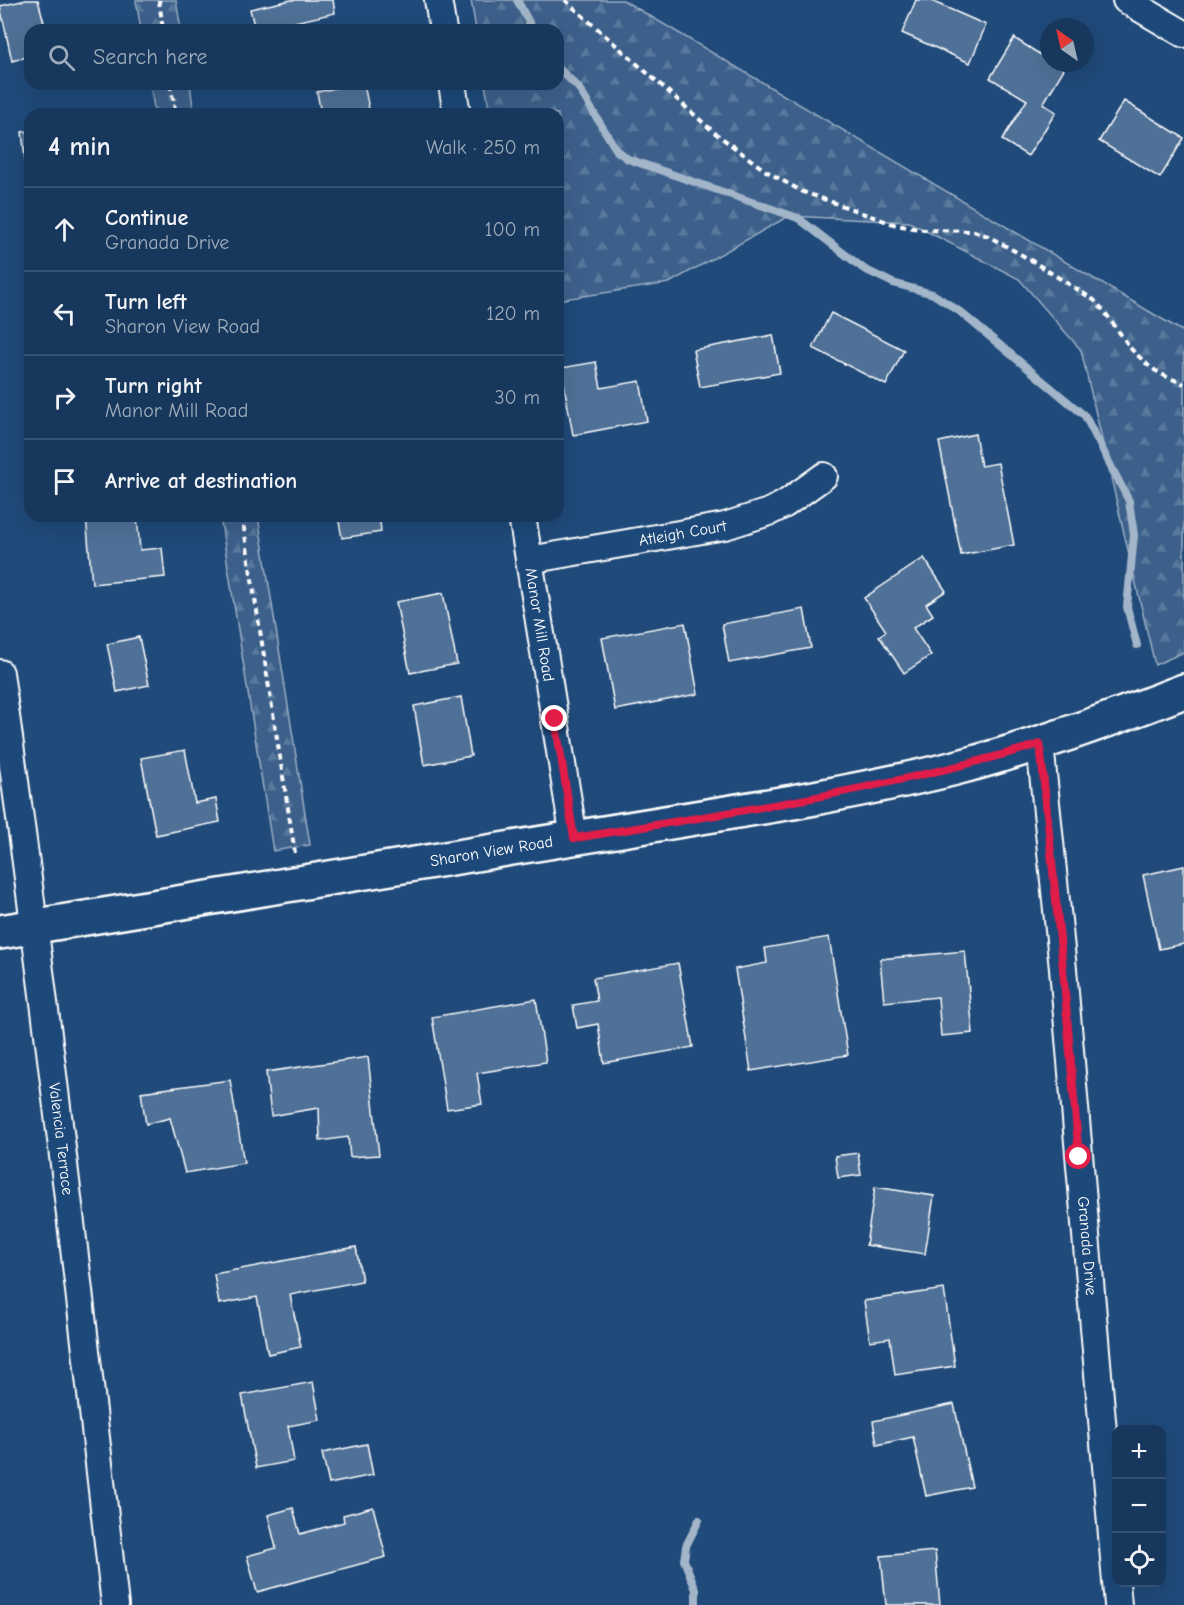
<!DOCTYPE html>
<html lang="en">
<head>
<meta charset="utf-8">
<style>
	:root { --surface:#17385c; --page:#203f62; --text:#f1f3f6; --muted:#9eacbb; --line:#365272 }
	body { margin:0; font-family:"Comic Neue",sans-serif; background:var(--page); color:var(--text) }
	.controls { position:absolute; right:18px; bottom:18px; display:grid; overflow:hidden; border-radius:12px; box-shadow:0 6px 24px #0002 }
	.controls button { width:54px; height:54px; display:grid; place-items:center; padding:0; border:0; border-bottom:2px solid var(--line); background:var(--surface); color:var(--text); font:30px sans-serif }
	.compass { position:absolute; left:1040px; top:18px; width:54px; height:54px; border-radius:50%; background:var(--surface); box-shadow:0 6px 24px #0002; rotate:326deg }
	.stop { position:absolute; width:18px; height:18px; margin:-14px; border:4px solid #e11d48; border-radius:50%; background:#fff }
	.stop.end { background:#e11d48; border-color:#fff; box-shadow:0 2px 6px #0008 }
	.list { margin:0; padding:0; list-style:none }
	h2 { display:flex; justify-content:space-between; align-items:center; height:78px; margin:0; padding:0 24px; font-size:26px }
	h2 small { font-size:20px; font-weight:400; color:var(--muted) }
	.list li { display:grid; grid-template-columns:39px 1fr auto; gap:18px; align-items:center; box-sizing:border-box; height:84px; padding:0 24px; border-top:2px solid var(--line) }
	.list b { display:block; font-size:22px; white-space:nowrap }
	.list p { margin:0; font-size:20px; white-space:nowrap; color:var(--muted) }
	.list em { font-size:20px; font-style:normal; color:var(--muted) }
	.icon { flex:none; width:33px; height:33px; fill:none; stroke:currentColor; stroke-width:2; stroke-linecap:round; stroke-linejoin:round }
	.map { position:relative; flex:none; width:1184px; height:1605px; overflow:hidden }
	.search { position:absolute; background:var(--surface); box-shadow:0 6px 24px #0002; left:24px; top:24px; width:540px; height:66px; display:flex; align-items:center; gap:15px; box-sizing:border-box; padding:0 21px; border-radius:18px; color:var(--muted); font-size:22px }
	.panel { position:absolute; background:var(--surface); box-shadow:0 6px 24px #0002; left:24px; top:108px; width:540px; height:414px; border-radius:18px }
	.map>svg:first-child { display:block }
	.forest { fill:url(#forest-firs); stroke:#9eb0c5; stroke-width:1.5 }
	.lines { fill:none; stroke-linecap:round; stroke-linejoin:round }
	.stream { stroke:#a3b5c8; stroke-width:8 }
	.building { fill:#507197; stroke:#fff; stroke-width:1.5 }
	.street-casing { stroke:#fff; stroke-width:30 }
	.secondary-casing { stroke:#fff; stroke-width:38 }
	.path { stroke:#fff; stroke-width:4; stroke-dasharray:6 4.5; stroke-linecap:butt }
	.street { stroke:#1f4a7a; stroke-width:26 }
	.secondary { stroke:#1f4a7a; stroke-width:33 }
	.route { stroke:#e11d48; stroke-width:8 }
	.labels { text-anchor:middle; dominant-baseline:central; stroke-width:4.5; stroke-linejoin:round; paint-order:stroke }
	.street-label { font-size:16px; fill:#fff; stroke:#1f4a7a }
</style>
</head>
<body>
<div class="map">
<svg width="1184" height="1605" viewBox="0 0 1184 1605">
	<defs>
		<pattern id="forest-firs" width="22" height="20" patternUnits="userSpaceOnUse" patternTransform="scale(1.5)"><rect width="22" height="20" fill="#3c618b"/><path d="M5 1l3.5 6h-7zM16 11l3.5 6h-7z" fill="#59799c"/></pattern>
	</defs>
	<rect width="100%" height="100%" fill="#1f4a7a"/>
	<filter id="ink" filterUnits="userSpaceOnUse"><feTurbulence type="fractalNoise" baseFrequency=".0167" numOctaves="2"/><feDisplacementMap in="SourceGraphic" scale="12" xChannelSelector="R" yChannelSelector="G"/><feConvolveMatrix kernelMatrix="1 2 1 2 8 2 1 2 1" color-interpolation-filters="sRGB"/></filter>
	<g filter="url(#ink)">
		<g class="forest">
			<path d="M136,0H176L181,30H141Z"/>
			<path d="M471,0H623L1184,332V652L1155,665L1081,350L1019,279L909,222L789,216L669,283L558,300V114H490L485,84H558V30H476Z"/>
			<path d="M150,84H190L194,114H155Z"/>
			<path d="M220,516H258L310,845L273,851Z"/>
		</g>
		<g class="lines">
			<g class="stream">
				<path d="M517,0L533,30"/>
				<path d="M558,68L578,87L617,151L628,159L798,218L864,269L893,283L933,294L959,311L1085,416L1129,501L1134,535L1127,607L1137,645"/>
				<path d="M696,1605V1590L684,1560L686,1546L699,1520"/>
			</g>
		</g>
		<g class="building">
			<path d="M26,0H38L46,30H30V56L12,61L0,6Z"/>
			<path d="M291,0H333L335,13L295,22L297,28L255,30L250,9Z"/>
			<path d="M916,0H929L986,25L970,63L902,33Z"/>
			<path d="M1014,38L1049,60V63H1054L1064,69L1043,104L1056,112L1028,156L1002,140L1027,100L990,78Z"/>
			<path d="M354,84H364L370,114H321L317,92Z"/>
			<path d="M1124,101L1184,138L1160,178L1099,141Z"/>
			<path d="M30,131V202L22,132Z"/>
			<path d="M831,313L904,350L886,385L813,348Z"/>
			<path d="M773,335L780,373L700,387L693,350Z"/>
			<path d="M596,362L601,388L640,381L647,421L573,435L561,368Z"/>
			<path d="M975,434L981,466L998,463L1014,545L961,555L939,442Z"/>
			<path d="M86,516H137L140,550L162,548L165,577L92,584Z"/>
			<path d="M338,516H407L380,521L381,532L342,538Z"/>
			<path d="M924,558L946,591L926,604L933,615L913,628L931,655L904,673L879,636L886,631L864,598Z"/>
			<path d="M443,593L457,664L410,673L396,602Z"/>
			<path d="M804,609L811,648L729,663L722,624Z"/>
			<path d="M685,623L698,694L615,710L602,638Z"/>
			<path d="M139,637L149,685L117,692L107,644Z"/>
			<path d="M461,697L471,756L424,765L414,706Z"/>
			<path d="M185,750L195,803L216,799L220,822L156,835L141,758Z"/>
			<path d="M1184,866V944L1159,949L1143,875Z"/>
			<path d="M829,937L848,1055L751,1071L735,969L767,963L765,948Z"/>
			<path d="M965,951L973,1033L941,1036L938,997L884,1002L880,959Z"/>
			<path d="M678,963L693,1047L604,1063L598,1024L577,1028L573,1005L597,1001L593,978Z"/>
			<path d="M536,999L546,1062L477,1073L482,1104L447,1109L432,1017Z"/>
			<path d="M368,1057L379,1155L350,1157L348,1137L320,1141L319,1108L271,1116L266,1072Z"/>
			<path d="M230,1080L244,1163L185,1173L170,1118L146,1124L141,1092Z"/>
			<path d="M858,1153L861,1175L838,1178L835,1156Z"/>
			<path d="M875,1187L934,1196L925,1254L866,1245Z"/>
			<path d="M356,1247L362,1281L290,1295L301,1347L268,1354L257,1297L219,1304L214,1274Z"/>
			<path d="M944,1289L955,1366L895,1375L890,1338L870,1341L864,1301Z"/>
			<path d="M313,1382L320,1420L288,1426L294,1461L256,1468L242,1395Z"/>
			<path d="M954,1404L972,1487L926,1496L913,1437L877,1445L873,1421Z"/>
			<path d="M367,1444L373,1475L329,1484L322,1453Z"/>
			<path d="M373,1507L386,1557L257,1592L247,1556L276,1548L268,1515L293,1508L300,1534L344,1522L343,1515Z"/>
			<path d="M935,1551L940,1605H886L881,1556Z"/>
		</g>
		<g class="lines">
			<defs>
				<g id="street">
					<path d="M438,0L443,30"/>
					<path d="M1126,0L1184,34"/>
					<path d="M452,84L457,114"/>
					<path id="s1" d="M522,516L574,838"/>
					<path id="s2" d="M529,560L725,526L769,512L785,504L824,476"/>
					<path id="s3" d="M0,673C44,983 80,1294 115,1605"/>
					<path id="s4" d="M1040,744L1063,969L1118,1605"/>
				</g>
				<g id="secondary">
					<path id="s5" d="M0,932L793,802C850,791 907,781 963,766C1038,746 1112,719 1184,691"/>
				</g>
			</defs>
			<use href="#street" class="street-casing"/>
			<use href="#secondary" class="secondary-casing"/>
			<g class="path">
				<path d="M159,0L163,30"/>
				<path d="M565,0L715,133L766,171L801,191L896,225L924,230L974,231L988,236L1029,259L1094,300L1104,311L1132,350L1151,368L1165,376L1184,384"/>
				<path d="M170,84L176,114"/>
				<path d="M242,516L295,853"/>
			</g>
			<use href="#street" class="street"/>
			<use href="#secondary" class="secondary"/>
		</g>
	</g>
	<g class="lines" filter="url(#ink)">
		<path class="route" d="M555,719L574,838C731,813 887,789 1040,744L1063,969L1079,1157"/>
	</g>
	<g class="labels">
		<g class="street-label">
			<text stroke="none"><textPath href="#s2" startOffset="156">Atleigh Court</textPath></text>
			<text stroke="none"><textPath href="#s1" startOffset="110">Manor Mill Road</textPath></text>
			<text stroke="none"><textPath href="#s5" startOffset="498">Sharon View Road</textPath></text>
			<text stroke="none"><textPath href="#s3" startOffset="470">Valencia Terrace</textPath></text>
			<text stroke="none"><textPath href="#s4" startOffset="504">Granada Drive</textPath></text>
		</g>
	</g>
</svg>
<div class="controls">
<button>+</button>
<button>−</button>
<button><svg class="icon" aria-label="locate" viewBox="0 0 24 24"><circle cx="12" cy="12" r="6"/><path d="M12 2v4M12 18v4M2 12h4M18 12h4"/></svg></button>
</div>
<svg class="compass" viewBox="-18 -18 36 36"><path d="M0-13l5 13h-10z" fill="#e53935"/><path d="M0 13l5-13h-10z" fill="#9eacbb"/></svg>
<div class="stop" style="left:1079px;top:1157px"></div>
<div class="stop end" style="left:555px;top:719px"></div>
<div class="search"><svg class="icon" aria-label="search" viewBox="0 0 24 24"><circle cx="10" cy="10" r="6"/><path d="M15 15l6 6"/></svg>Search here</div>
<section class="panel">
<h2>4 min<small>Walk · 250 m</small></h2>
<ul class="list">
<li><svg class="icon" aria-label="ahead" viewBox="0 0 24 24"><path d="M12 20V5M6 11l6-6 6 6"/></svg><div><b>Continue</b><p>Granada Drive</p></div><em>100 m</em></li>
<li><svg class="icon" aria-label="left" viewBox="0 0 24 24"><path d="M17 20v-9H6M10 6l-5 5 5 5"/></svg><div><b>Turn left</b><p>Sharon View Road</p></div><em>120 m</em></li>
<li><svg class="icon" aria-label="right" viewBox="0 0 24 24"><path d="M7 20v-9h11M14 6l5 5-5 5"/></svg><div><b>Turn right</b><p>Manor Mill Road</p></div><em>30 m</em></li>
<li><svg class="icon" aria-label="arrive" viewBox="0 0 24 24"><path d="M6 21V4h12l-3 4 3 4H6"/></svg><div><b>Arrive at destination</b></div></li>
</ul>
</section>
</div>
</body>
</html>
